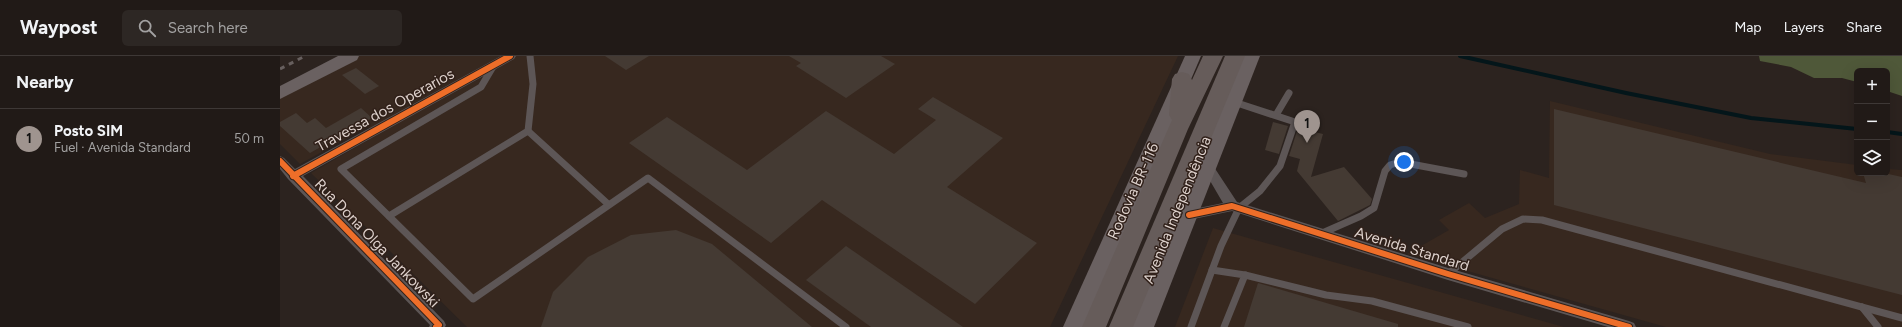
<!DOCTYPE html>
<html lang="en">
<head>
<meta charset="utf-8">
<style>
	:root { --surface:#211a17; --page:#2d2724; --text:#f1f3f6; --muted:#a2a1a1; --line:#3e3836; --accent:#9f948f }
	body { margin:0; font-family:Figtree,sans-serif; background:var(--page); color:var(--text) }
	.controls { position:absolute; right:12px; top:12px; display:grid; overflow:hidden; border-radius:6px; box-shadow:0 4px 16px #0002 }
	.controls button { width:36px; height:36px; display:grid; place-items:center; padding:0; border:0; border-bottom:1px solid var(--line); background:var(--surface); color:var(--text); font:20px sans-serif }
	.you { position:absolute; left:1124px; top:106px; width:14px; height:14px; margin:-10px; border:3px solid #fff; border-radius:50%; background:#1a73e8; box-shadow:0 0 0 6px #1a73e833 }
	.badge { display:grid; place-items:center; width:26px; height:26px; border-radius:50%; background:var(--accent); color:#111; font-size:13px; font-weight:700 }
	.pin { position:absolute; translate:-50% -33px; filter:drop-shadow(0 1px 2px #0008) }
	.pin::after { content:''; position:absolute; top:21px; width:14px; height:12px; background:inherit; clip-path:polygon(0 0,100% 0,50% 100%) }
	.list { margin:0; padding:0; list-style:none }
	h2 { display:flex; justify-content:space-between; align-items:center; height:52px; margin:0; padding:0 16px; font-size:17px }
	h2 small { font-size:13px; font-weight:400; color:var(--muted) }
	.list li { display:grid; grid-template-columns:26px 1fr auto; gap:12px; align-items:center; box-sizing:border-box; height:60px; padding:0 16px; border-top:1px solid var(--line) }
	.list b { display:block; font-size:15px; white-space:nowrap }
	.list p { margin:0; font-size:13px; white-space:nowrap; color:var(--muted) }
	.list em { font-size:13px; font-style:normal; color:var(--muted) }
	.icon { flex:none; width:22px; height:22px; fill:none; stroke:currentColor; stroke-width:2; stroke-linecap:round; stroke-linejoin:round }
	.map { position:relative; flex:none; width:1622px; height:271px; overflow:hidden }
	header { display:flex; align-items:center; gap:24px; box-sizing:border-box; height:56px; padding:0 20px; background:var(--surface); border-bottom:1px solid var(--line) }
	header strong { font-size:19px }
	nav { display:flex; gap:22px; margin-inline-start:auto; font-size:14px }
	.search { width:280px; height:36px; background:var(--page); display:flex; align-items:center; gap:10px; box-sizing:border-box; padding:0 14px; border-radius:6px; color:var(--muted); font-size:15px }
	main { display:flex }
	aside { flex:1; background:var(--surface) }
	.map>svg:first-child { display:block }
	.industrial { fill:#37281f }
	.forest { fill:#4f5839 }
	.lines { fill:none; stroke-linecap:round; stroke-linejoin:round }
	.stream { stroke:#04161a; stroke-width:4 }
	.building { fill:#443a33 }
	.lane { stroke:#5d5656; stroke-width:7 }
	.street { fill:#5d5656; fill-rule:evenodd }
	.secondary { fill:#6a6161; fill-rule:evenodd }
	.highway { fill:#665c5a; fill-rule:evenodd }
	.rail { stroke:#675f5e; stroke-width:3; stroke-dasharray:5 5; stroke-linecap:butt }
	.cycleway-casing { stroke:#31211a; stroke-width:8 }
	.cycleway { stroke:#ee6e29; stroke-width:6 }
	.labels { text-anchor:middle; dominant-baseline:central; stroke-width:3; stroke-linejoin:round; paint-order:stroke }
	.street-label { font-size:15px; fill:#ddd1cc; stroke:#31211a }
</style>
</head>
<body>
<header>
<strong>Waypost</strong>
<div class="search"><svg class="icon" aria-label="search" viewBox="0 0 24 24"><circle cx="10" cy="10" r="6"/><path d="M15 15l6 6"/></svg>Search here</div>
<nav><a>Map</a><a>Layers</a><a>Share</a></nav>
</header>
<main>
<aside>
<h2>Nearby<small></small></h2>
<ul class="list">
<li><span class="badge">1</span><div><b>Posto SIM</b><p>Fuel · Avenida Standard</p></div><em>50 m</em></li>
</ul>
</aside>
<div class="map">
<svg width="1622" height="271" viewBox="0 0 1622 271">
	<rect width="100%" height="100%" fill="#2c231f"/>
	<g class="industrial">
		<path d="M78,0H898L770,271H187L31,117L97,79L87,71L20,108L0,88V40Z"/>
		<path d="M1270,45L1490,98L1577,109V117H1607V113L1622,114V271H1386L1127,198L1169,174L1159,164L1189,147L1205,162L1239,148L1240,114L1269,122Z"/>
		<path d="M933,172L1284,271H895Z"/>
	</g>
	<path class="forest" d="M1479,0H1622V40L1607,35V15H1577V26L1562,22H1534L1511,11L1480,5Z"/>
	<g class="lines">
		<g class="stream">
			<path d="M1180,0L1346,37L1471,62L1577,73"/>
			<path d="M1607,76L1622,78"/>
		</g>
	</g>
	<g class="building">
		<path d="M325,0H369L346,14Z"/>
		<path d="M509,0H601L615,8L566,42L516,10L521,7Z"/>
		<path d="M76,12L99,30L85,38L62,19Z"/>
		<path d="M653,41L723,82L667,131L757,187L695,248L542,144L491,187L349,87L387,61L467,114L546,55L614,98L656,64L638,53Z"/>
		<path d="M81,52L92,62L30,97L0,70V66L16,57L27,67L35,62L46,72Z"/>
		<path d="M1274,53L1586,127L1583,117H1604L1622,121V239L1274,149Z"/>
		<path d="M993,66L1008,70L999,98L985,94Z"/>
		<path d="M1018,72L1043,78L1031,121L1064,111L1092,143L1090,149L1058,165L1017,115L1020,103L1009,100Z"/>
		<path d="M396,174L432,188L532,271H261L273,236L308,201L351,179Z"/>
		<path d="M566,190L683,271H591L526,224Z"/>
		<path d="M978,227L1118,268V271H964Z"/>
	</g>
	<g class="lines">
		<g class="lane">
			<path d="M214,9L201,31L61,113L193,243L368,122L566,271"/>
			<path d="M996,59L1009,37"/>
			<path d="M248,75L328,148"/>
			<path d="M109,160L248,75L253,28L250,0"/>
			<path d="M1040,178L1081,160L1094,152L1105,115L1110,109L1120,106L1184,118"/>
			<path d="M932,214L965,219L944,271"/>
			<path d="M1168,218L1222,173L1243,163L1262,164L1622,262"/>
			<path d="M965,219L1046,239L1092,245L1188,271"/>
			<path d="M1582,251L1598,271"/>
			<path d="M911,271L941,190L959,152L980,135L1000,110L1015,66L954,46"/>
		</g>
		<g class="street">
			<path d="M221,0H236L234,3L23,120L164,265L166,269L165,271H149L150,269L8,123L0,113V100L4,102L15,113Z"/>
			<path d="M928,106L932,108L957,146L1168,212L1349,265L1354,267L1356,271H1328L1168,224L952,155L909,164L904,163L902,159L904,155L943,147L922,111L924,108Z"/>
		</g>
		<g class="secondary">
			<path d="M58,0H79L77,4L0,43V30Z"/>
			<path d="M905,0H921L805,271H783Z"/>
			<path d="M964,0H980L874,271H852Z"/>
		</g>
		<g class="highway">
			<path d="M923,0H943L908,73L826,271H802L892,64L889,59L892,23L895,18L902,16L909,18L912,24Z"/>
			<path d="M945,0H965L853,271H829Z"/>
		</g>
		<path class="rail" d="M0,13L25,0"/>
		<defs>
			<g id="cycleway">
				<path d="M0,105L159,269L156,271"/>
				<path d="M13,120L230,0"/>
				<path d="M909,159L952,150L1168,218L1349,271"/>
			</g>
		</defs>
		<use href="#cycleway" class="cycleway-casing"/>
		<use href="#cycleway" class="cycleway"/>
	</g>
	<g class="labels">
		<g class="street-label">
			<text transform="translate(105 54) rotate(-29)">Travessa dos Operarios</text>
			<text transform="translate(853 135) rotate(-66)">Rodovia BR-116</text>
			<text transform="translate(897 154) rotate(-68)">Avenida Independência</text>
			<text transform="translate(97 187) rotate(46)">Rua Dona Olga Jankowski</text>
			<text transform="translate(1132 193) rotate(17)">Avenida Standard</text>
		</g>
	</g>
</svg>
<div class="controls">
<button>+</button>
<button>−</button>
<button><svg class="icon" aria-label="layers" viewBox="0 0 24 24"><path d="M12 4l9 5-9 5-9-5zM3 14l9 5 9-5"/></svg></button>
</div>
<div class="you"></div>
<div class="pin badge" style="left:1027px;top:87px">1</div>
</div>
</main>
</body>
</html>
